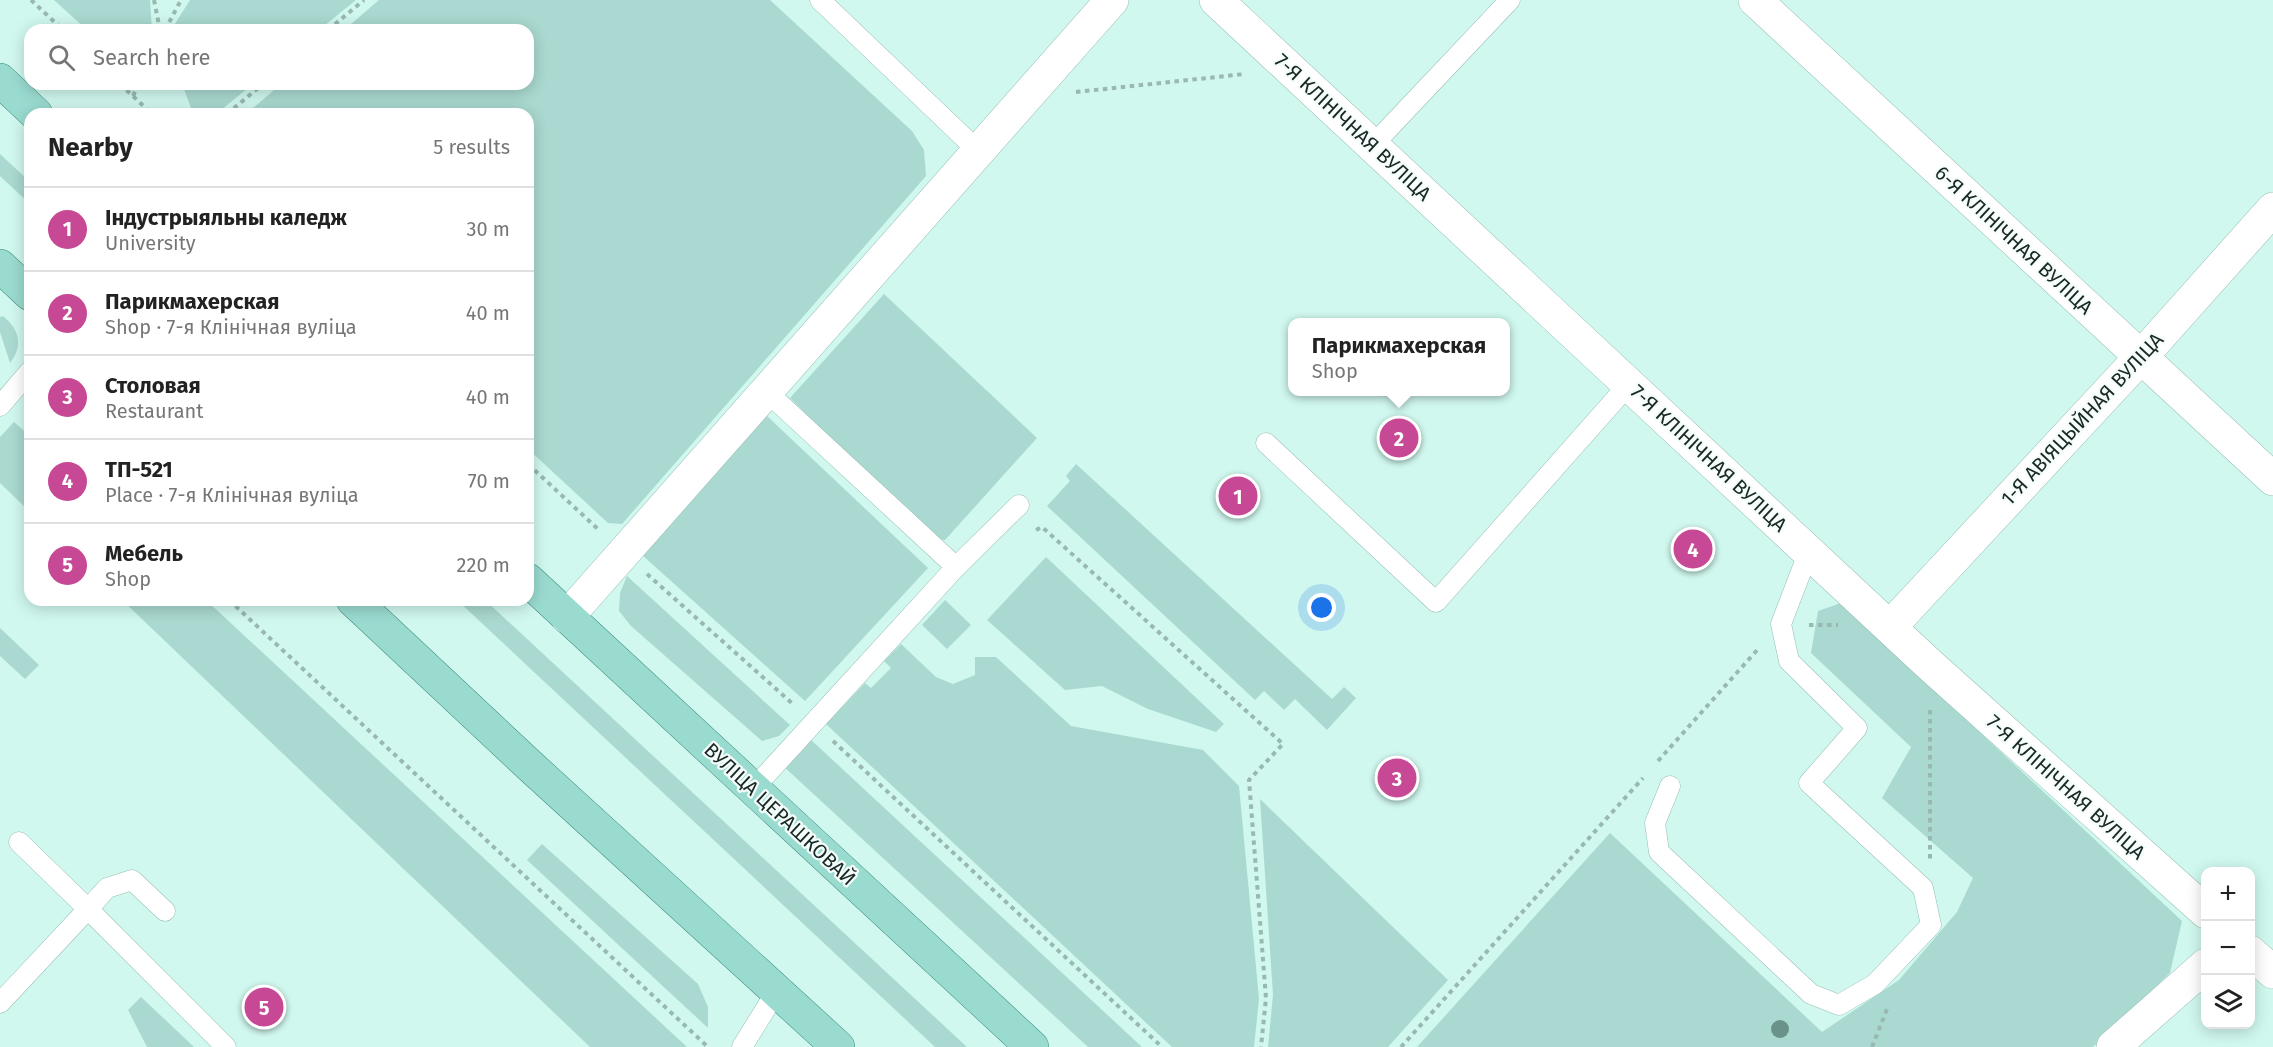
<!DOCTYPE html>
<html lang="en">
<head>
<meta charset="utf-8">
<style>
	:root { --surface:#fff; --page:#f6f6f6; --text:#222; --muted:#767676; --line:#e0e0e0; --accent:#c74894 }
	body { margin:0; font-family:"Fira Sans",sans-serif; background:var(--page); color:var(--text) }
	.controls { position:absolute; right:18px; bottom:18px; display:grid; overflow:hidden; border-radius:12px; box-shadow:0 3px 15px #0003 }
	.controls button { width:54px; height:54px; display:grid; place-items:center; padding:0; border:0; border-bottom:2px solid var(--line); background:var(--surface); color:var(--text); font:30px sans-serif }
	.you { position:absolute; left:1322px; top:608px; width:21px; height:21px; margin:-15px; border:4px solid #fff; border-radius:50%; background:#1a73e8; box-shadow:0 0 0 9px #1a73e833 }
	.badge { display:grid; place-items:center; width:39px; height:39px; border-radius:50%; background:var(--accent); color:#fff; font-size:20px; font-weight:700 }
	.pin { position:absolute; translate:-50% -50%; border:3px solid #fff; box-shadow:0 2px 6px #0006 }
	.popup { position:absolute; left:1288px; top:318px; width:222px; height:78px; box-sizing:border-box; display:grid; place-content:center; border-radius:12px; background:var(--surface); filter:drop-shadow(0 2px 4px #0005); font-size:20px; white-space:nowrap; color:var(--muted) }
	.popup b { font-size:22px; color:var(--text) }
	.popup::after { content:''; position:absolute; left:50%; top:100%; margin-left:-12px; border:12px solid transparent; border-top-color:var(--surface) }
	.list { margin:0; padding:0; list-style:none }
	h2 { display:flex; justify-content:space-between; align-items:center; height:78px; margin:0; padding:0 24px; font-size:26px }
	h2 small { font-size:20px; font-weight:400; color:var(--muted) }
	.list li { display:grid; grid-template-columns:39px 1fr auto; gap:18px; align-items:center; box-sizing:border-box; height:84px; padding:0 24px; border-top:2px solid var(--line) }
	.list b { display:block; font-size:22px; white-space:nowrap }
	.list p { margin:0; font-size:20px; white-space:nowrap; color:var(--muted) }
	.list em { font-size:20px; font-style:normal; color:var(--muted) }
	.icon { flex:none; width:33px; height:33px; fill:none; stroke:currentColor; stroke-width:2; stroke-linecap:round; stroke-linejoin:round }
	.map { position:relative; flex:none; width:2273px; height:1047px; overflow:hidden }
	.search { position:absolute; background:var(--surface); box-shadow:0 3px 15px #0003; left:24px; top:24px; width:510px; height:66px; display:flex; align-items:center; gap:15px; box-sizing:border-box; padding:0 21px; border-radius:18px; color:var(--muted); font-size:22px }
	.panel { position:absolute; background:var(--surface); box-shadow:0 3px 15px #0003; left:24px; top:108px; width:510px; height:498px; border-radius:18px }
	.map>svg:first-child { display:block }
	.green { fill:#a9d9d0 }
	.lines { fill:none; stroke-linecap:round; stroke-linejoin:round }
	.lane-casing { stroke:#99bfb7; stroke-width:21 }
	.street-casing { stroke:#99bfb7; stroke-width:34 }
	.primary-casing { stroke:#418d80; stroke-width:34 }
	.path { stroke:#98b8b1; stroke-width:4; stroke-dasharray:4.5 4.5; stroke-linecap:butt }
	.lane { stroke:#fff; stroke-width:20 }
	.street { stroke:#fff; stroke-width:33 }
	.primary { stroke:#9adbd0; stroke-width:33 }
	.tree { fill:#6a928a }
	.labels { text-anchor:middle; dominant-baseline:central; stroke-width:4.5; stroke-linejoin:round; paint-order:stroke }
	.street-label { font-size:20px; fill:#192825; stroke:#f5fdfb }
</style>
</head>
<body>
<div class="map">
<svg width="2273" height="1047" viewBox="0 0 2273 1047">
	<rect width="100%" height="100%" fill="#d0f8ef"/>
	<g class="green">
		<path d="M54,0H150L152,30H87Z"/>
		<path d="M190,0H356L319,30H171Z"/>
		<path d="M379,0H770L912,131L924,150L926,176L622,524L608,523L528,449V114H246L281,84H528V30H344Z"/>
		<path d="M182,84H253L216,114H198L191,108Z"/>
		<path d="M0,154L30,182V204L0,176Z"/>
		<path d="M884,294L1037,438L945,540L932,538L790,398Z"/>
		<path d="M3,316C20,330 23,346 10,363L0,332V317Z"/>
		<path d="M767,416L928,568L805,701L642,555Z"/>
		<path d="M14,422L30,436V512L0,483V437Z"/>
		<path d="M1076,464L1332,699L1344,687L1356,698L1327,730L1295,699L1284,710L1264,691L1255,700L1047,506L1070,481L1066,476Z"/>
		<path d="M1046,557L1224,724L1216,732L1148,709L1102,686L1065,690L987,620Z"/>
		<path d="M627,576L790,725L779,736L762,741L631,626L619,611L620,593Z"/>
		<path d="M122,600H206L687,1047H590Z"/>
		<path d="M457,600H485L967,1047H935Z"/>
		<path d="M945,600L971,625L947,649L922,625Z"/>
		<path d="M1841,603L2182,921L2170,973L2093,1047H1417L1610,833L1822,1032L1899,980L1957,912L1973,878L1882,798L1911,747L1811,653L1818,611Z"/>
		<path d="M0,628L39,665L25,679L0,656Z"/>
		<path d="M901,644L936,677L953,684L975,675V657H996L1071,726L1203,750L1239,786L1259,999L1254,1047H1172L826,724L865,683L871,688L891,668L884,661Z"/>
		<path d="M809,738L1142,1047H1088L782,765Z"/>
		<path d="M1260,799L1448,980L1388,1047H1268L1273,995Z"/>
		<path d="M542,844L698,984L708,1007V1028L527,860Z"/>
		<path d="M141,997L194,1047H147L128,1010Z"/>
	</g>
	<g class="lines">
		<defs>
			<g id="lane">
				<path d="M820,0L977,150"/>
				<path d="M1372,146L1510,0"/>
				<path d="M766,391L956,567"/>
				<path d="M0,406L30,371"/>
				<path d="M1266,443L1436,602L1629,384"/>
				<path d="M1670,786L1655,823L1659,852L1811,994L1839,1005L1875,984L1931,925L1923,888L1809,783L1857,728L1789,661L1781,624L1809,551"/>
				<path d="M753,789L956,567L1019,505"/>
				<path d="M165,911L132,880L107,888L88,909L226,1047"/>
				<path d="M0,1003L88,909L19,842"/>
				<path d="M742,1047L776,992"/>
			</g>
			<g id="street">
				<path d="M1216,0L1930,665L2206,912"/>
				<path d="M1755,0L2273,479"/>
				<path d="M567,617L1112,0"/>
				<path d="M1890,627L2140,358L2273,209"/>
				<path d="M2250,952L2273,972"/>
				<path d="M2113,1047L2206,965"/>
			</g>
			<g id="primary">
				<path d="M0,80L36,114"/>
				<path d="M0,266L30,294"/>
				<path d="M528,580L1032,1047"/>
				<path d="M353,600L528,764L838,1047"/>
			</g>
		</defs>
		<use href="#lane" class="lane-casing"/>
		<use href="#street" class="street-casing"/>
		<use href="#primary" class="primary-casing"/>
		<g class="path">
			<path d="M31,0L63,30"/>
			<path d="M154,0L160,30"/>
			<path d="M165,30L181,0"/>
			<path d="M328,30L364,0"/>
			<path d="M120,84L152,114"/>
			<path d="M1076,92L1245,74"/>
			<path d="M133,96L139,84"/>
			<path d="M227,114L263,84"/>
			<path d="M528,464L600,531"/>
			<path d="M1036,530L1042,527L1283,744L1249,780L1266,998L1261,1047"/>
			<path d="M647,574L794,705"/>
			<path d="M229,600L708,1047"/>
			<path d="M1809,625H1838"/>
			<path d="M1930,710V859"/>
			<path d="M833,741L1162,1047"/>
			<path d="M1658,761L1759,648"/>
			<path d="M1401,1047L1643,778"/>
			<path d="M1872,1047L1887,1009"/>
		</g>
		<use href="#lane" class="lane"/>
		<use href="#street" class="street"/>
		<use href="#primary" class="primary"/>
	</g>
	<circle class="tree" cx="1780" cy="1029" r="9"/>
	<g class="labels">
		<g class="street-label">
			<text transform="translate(1353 127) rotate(43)">7-Я КЛІНІЧНАЯ ВУЛІЦА</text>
			<text transform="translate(2014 240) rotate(43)">6-Я КЛІНІЧНАЯ ВУЛІЦА</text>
			<text transform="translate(2082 419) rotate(-47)">1-Я АВІЯЦЫЙНАЯ ВУЛІЦА</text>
			<text transform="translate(1709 458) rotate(43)">7-Я КЛІНІЧНАЯ ВУЛІЦА</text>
			<text transform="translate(2066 787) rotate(42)">7-Я КЛІНІЧНАЯ ВУЛІЦА</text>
			<text transform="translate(780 814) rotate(43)">ВУЛІЦА ЦЕРАШКОВАЙ</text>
		</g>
	</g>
</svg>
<div class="controls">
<button>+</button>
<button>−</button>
<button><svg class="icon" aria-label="layers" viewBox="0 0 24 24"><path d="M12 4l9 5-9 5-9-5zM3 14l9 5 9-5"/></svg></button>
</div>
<div class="you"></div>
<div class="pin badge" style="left:1238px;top:496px">1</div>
<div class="pin badge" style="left:1399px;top:438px">2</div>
<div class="popup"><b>Парикмахерская</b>Shop</div>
<div class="pin badge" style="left:1397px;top:778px">3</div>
<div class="pin badge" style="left:1693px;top:549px">4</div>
<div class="pin badge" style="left:264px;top:1007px">5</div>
<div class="search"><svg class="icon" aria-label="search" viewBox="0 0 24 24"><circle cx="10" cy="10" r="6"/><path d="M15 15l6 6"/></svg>Search here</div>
<section class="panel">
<h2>Nearby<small>5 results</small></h2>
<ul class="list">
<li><span class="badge">1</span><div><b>Індустрыяльны каледж</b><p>University</p></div><em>30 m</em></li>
<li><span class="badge">2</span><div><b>Парикмахерская</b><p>Shop · 7-я Клінічная вуліца</p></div><em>40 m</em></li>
<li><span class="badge">3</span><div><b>Столовая</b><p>Restaurant</p></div><em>40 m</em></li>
<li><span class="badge">4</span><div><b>ТП-521</b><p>Place · 7-я Клінічная вуліца</p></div><em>70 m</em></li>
<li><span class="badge">5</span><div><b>Мебель</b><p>Shop</p></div><em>220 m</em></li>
</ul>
</section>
</div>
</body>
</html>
